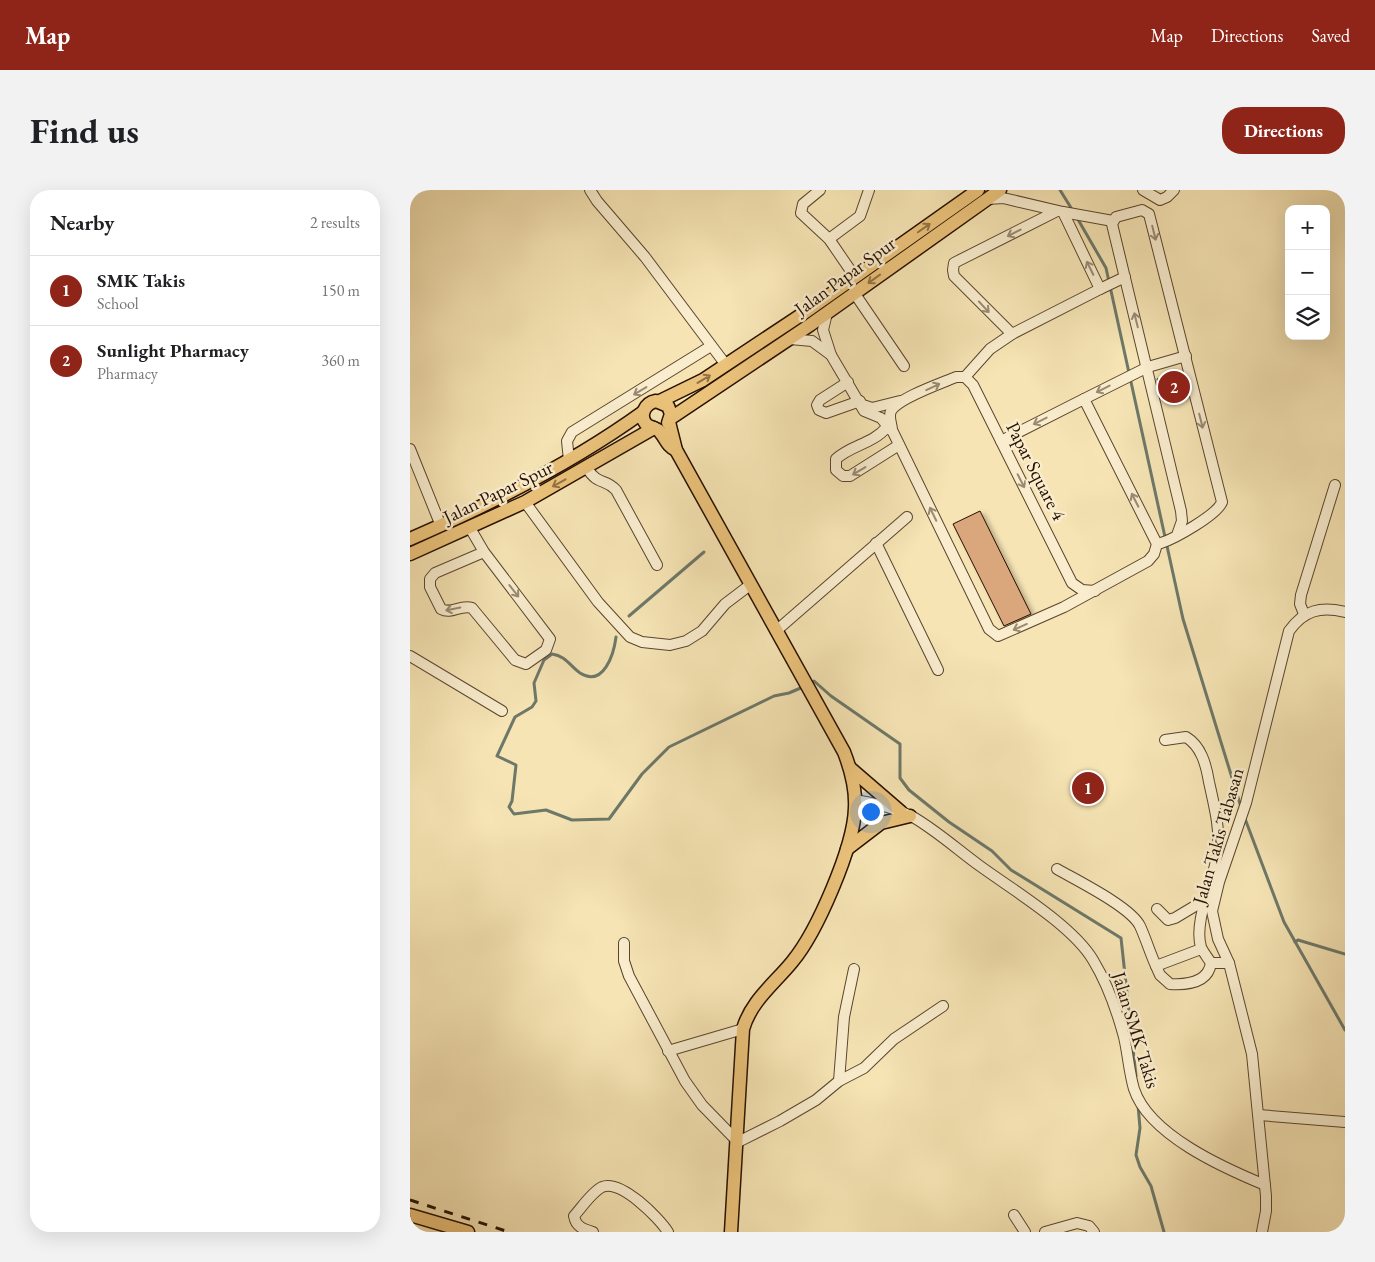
<!DOCTYPE html>
<html lang="en">
<head>
<meta charset="utf-8">
<style>
	:root { --surface:#fff; --page:#f2f2f2; --text:#202124; --muted:#757577; --line:#e0e0e0; --accent:#8f2418 }
	body { margin:0; font-family:"EB Garamond",serif; background:var(--page); color:var(--text) }
	.controls { position:absolute; right:15px; top:15px; display:grid; overflow:hidden; border-radius:10px; box-shadow:0 5px 20px #0002 }
	.controls button { width:45px; height:45px; display:grid; place-items:center; padding:0; border:0; border-bottom:1px solid var(--line); background:var(--surface); color:var(--text); font:25px sans-serif }
	.you { position:absolute; left:460px; top:621px; width:18px; height:18px; margin:-12px; border:4px solid #fff; border-radius:50%; background:#1a73e8; box-shadow:0 0 0 8px #1a73e833 }
	.badge { display:grid; place-items:center; width:32px; height:32px; border-radius:50%; background:var(--accent); color:#fff; font-size:16px; font-weight:700 }
	.pin { position:absolute; translate:-50% -50%; border:2px solid #fff; box-shadow:0 1px 5px #0006 }
	.list { margin:0; padding:0; list-style:none }
	h2 { display:flex; justify-content:space-between; align-items:center; height:65px; margin:0; padding:0 20px; font-size:21px }
	h2 small { font-size:16px; font-weight:400; color:var(--muted) }
	.list li { display:grid; grid-template-columns:32px 1fr auto; gap:15px; align-items:center; box-sizing:border-box; height:70px; padding:0 20px; border-top:1px solid var(--line) }
	.list b { display:block; font-size:19px; white-space:nowrap }
	.list p { margin:0; font-size:16px; white-space:nowrap; color:var(--muted) }
	.list em { font-size:16px; font-style:normal; color:var(--muted) }
	.icon { flex:none; width:28px; height:28px; fill:none; stroke:currentColor; stroke-width:2; stroke-linecap:round; stroke-linejoin:round }
	.map { position:relative; flex:none; width:935px; height:1042px; overflow:hidden; border-radius:20px }
	header { display:flex; align-items:center; gap:30px; box-sizing:border-box; height:70px; padding:0 25px; background:var(--accent); color:#fff }
	header strong { font-size:24px }
	nav { display:flex; gap:28px; margin-inline-start:auto; font-size:18px }
	.intro { display:flex; align-items:center; justify-content:space-between; box-sizing:border-box; height:120px; padding:0 30px }
	h1 { margin:0; font-size:35px }
	.button { padding:12px 22px; border-radius:20px; background:var(--accent); color:#fff; font-size:18px; font-weight:700 }
	main { display:flex; gap:30px; padding:0 30px }
	aside { flex:1; background:var(--surface); border-radius:20px; box-shadow:0 5px 20px #0002 }
	.map>svg:first-child { display:block }
	.lines { fill:none; stroke-linecap:round; stroke-linejoin:round }
	.stream { stroke:#6d7869; stroke-width:3 }
	.building { fill:#daa67c; stroke:#261001; filter:url(#shadow) }
	.minor-casing { stroke:#5a452e; stroke-width:12 }
	.major-casing { stroke:#261001; stroke-width:15 }
	.minor { stroke:#f9edce; stroke-width:10 }
	.major { stroke:#ebc27a; stroke-width:12 }
	.rail { stroke:#261001; stroke-width:3; stroke-dasharray:9 9; stroke-linecap:butt }
	.oneway { stroke:#927244 }
	.oneway2 { stroke:#9a8a72 }
	.labels { text-anchor:middle; dominant-baseline:central; stroke-width:5; stroke-linejoin:round; paint-order:stroke }
	.street-label { font-size:19px; fill:#261001; stroke:#f9edce }
</style>
</head>
<body>
<header>
<strong>Map</strong>
<nav><a>Map</a><a>Directions</a><a>Saved</a></nav>
</header>
<div class="intro"><h1>Find us</h1><a class="button">Directions</a></div>
<main>
<aside>
<h2>Nearby<small>2 results</small></h2>
<ul class="list">
<li><span class="badge">1</span><div><b>SMK Takis</b><p>School</p></div><em>150 m</em></li>
<li><span class="badge">2</span><div><b>Sunlight Pharmacy</b><p>Pharmacy</p></div><em>360 m</em></li>
</ul>
</aside>
<div class="map">
<svg width="935" height="1042" viewBox="0 0 935 1042">
	<defs>
		<filter id="shadow"><feDropShadow dx="4" dy="2.5" stdDeviation="2.5" flood-color="#0004"/></filter>
	</defs>
	<rect width="100%" height="100%" fill="#f6e4b4"/>
	<filter id="stains"><feTurbulence type="fractalNoise" baseFrequency=".004" numOctaves="4"/><feColorMatrix values="0 0 0 0 .2 0 0 0 0 .09 0 0 0 0 .02 0 0 0 .5 -.17"/></filter>
	<radialGradient id="worn" r=".72"><stop offset=".6" stop-color="#630" stop-opacity="0"/><stop offset="1" stop-color="#630" stop-opacity=".3"/></radialGradient>
	<g class="lines">
		<g class="stream">
			<path d="M650,0L663,21"/>
			<path d="M666,26L696,78L773,429L831,617"/>
			<path d="M219,426L294,362"/>
			<path d="M206,447C204,463 194,498 170,483C160,476 156,466 142,464L134,470L124,493L126,511L122,517L105,527L87,566L106,575L102,611L99,617L104,624L136,620L162,630L199,629L232,584L259,557L364,506L379,503L393,497"/>
			<path d="M398,494L404,491L421,506L490,554V588L499,600L539,632L582,661L601,680L711,748L726,886"/>
			<path d="M834,626L874,732L935,840"/>
			<path d="M885,752L888,750L935,764"/>
			<path d="M728,915L730,938L726,965L730,977L741,996L754,1042"/>
		</g>
	</g>
	<g class="building">
		<path d="M772,183L778,205L753,211L747,189Z"/>
		<path d="M570,321L621,424L594,436L543,334Z"/>
	</g>
	<g class="lines">
		<defs>
			<g id="minor">
				<path d="M180,0L187,11L235,67L316,175"/>
				<path d="M410,0L393,14L391,23L419,49L445,87"/>
				<path d="M733,0L750,10L757,7L764,0"/>
				<path d="M578,9L593,8L653,22L690,99L602,144L544,86L543,80L544,73L647,21"/>
				<path d="M653,22L703,31"/>
				<path d="M419,49L450,26L459,0"/>
				<path d="M690,99L715,87"/>
				<path d="M445,104L494,176"/>
				<path d="M417,123L413,140L421,165"/>
				<path d="M380,149L402,151L421,165L454,221L471,228L481,240"/>
				<path d="M555,187H546C532,193 488,208 481,221C478,227 482,234 482,240L579,439L588,446L654,417L738,371L744,364L747,354L674,209L591,251"/>
				<path d="M555,187L563,195L662,393L672,400L685,401"/>
				<path d="M555,187L580,159L602,144"/>
				<path d="M438,192L410,210L407,215L409,220L416,223L450,211"/>
				<path d="M674,209L738,177L776,166"/>
				<path d="M453,215L462,218L490,211"/>
				<path d="M477,237C463,254 441,255 426,269V280L433,286H440L489,255"/>
				<path d="M0,259L31,336"/>
				<path d="M159,270L157,251L162,242L301,156"/>
				<path d="M177,278C188,296 195,288 206,300L247,375"/>
				<path d="M115,312L188,412L220,447L232,452L260,455L276,451L292,441L315,414L340,395"/>
				<path d="M60,338L74,362L140,449L136,460L116,474L105,470L62,418C50,414 42,425 31,419L20,397V389L25,383L74,362"/>
				<path d="M466,353L528,480"/>
				<path d="M751,353C764,349 807,325 812,312L739,24L732,20L706,27L702,34L771,321L772,331L767,345"/>
				<path d="M894,424L890,414L891,405L925,295"/>
				<path d="M366,441L497,327"/>
				<path d="M0,466L92,521"/>
				<path d="M755,550L776,547C791,556 796,574 799,592C804,615 810,637 808,660C805,688 783,731 791,757C793,762 798,768 801,773H819"/>
				<path d="M445,610C465,613 485,618 503,627C527,641 548,660 570,676C603,700 663,736 683,770C697,793 707,821 714,847C718,864 719,882 724,899C739,945 814,978 855,995"/>
				<path d="M647,679C666,690 721,717 730,736C736,749 740,763 746,776L791,759"/>
				<path d="M747,719L758,730L765,728L795,710"/>
				<path d="M214,753V771L219,786L275,891L292,915L328,952L370,931L406,910L429,891L454,878L484,849L533,816"/>
				<path d="M746,776L750,785L760,794C777,795 798,793 801,773"/>
				<path d="M258,861L333,839"/>
				<path d="M429,891L434,827L444,779"/>
				<path d="M849,925L935,932"/>
				<path d="M604,1025L615,1042"/>
				<path d="M183,1042C173,1039 166,1037 164,1026C172,1017 182,1002 192,997C211,989 249,1028 258,1042"/>
				<path d="M635,1042L667,1033L679,1036L684,1042"/>
				<path d="M852,1042L856,1021V1006L842,864L819,773L808,749L802,721L809,692L836,613L879,441C894,420 911,416 935,422"/>
			</g>
			<g id="major">
				<path d="M250,211L293,190L394,123L568,0"/>
				<path d="M261,228L400,135L590,0"/>
				<path d="M259,232L266,260L434,562C441,580 446,599 445,618C444,657 407,742 382,772C364,794 341,811 333,839L321,1042"/>
				<path d="M258,233L261,224L258,216L246,211C235,213 228,226 237,235C240,237 245,238 248,240C255,246 256,256 266,260"/>
				<path d="M0,349C81,314 161,274 233,222"/>
				<path d="M0,364L115,312L244,238"/>
				<path d="M440,578L491,622"/>
				<path d="M437,659L471,633L500,626"/>
				<path d="M0,1025L58,1042"/>
			</g>
		</defs>
		<use href="#minor" class="minor-casing"/>
		<use href="#major" class="major-casing"/>
		<use href="#minor" class="minor"/>
		<use href="#major" class="major"/>
		<path class="rail" d="M0,1010L99,1042"/>
	</g>
	<defs><path id="oneway-shaft" d="M-6 0H5M1.5-3L5.5 0L1.5 3" fill="none" stroke-width="1.6" stroke-linecap="round" stroke-linejoin="round" transform="scale(1.25)"/></defs>
	<g class="oneway">
		<use href="#oneway-shaft" transform="translate(514 38) rotate(-35)"/>
		<use href="#oneway-shaft" transform="translate(464 89) rotate(144)"/>
		<use href="#oneway-shaft" transform="translate(294 189) rotate(-31)"/>
		<use href="#oneway-shaft" transform="translate(149 293) rotate(151)"/>
	</g>
	<g class="oneway2">
		<use href="#oneway-shaft" transform="translate(604 43) rotate(153)"/>
		<use href="#oneway-shaft" transform="translate(744 43) rotate(76)"/>
		<use href="#oneway-shaft" transform="translate(680 78) rotate(-116)"/>
		<use href="#oneway-shaft" transform="translate(574 117) rotate(47)"/>
		<use href="#oneway-shaft" transform="translate(726 130) rotate(-104)"/>
		<use href="#oneway-shaft" transform="translate(523 197) rotate(-25)"/>
		<use href="#oneway-shaft" transform="translate(693 199) rotate(153)"/>
		<use href="#oneway-shaft" transform="translate(230 201) rotate(149)"/>
		<use href="#oneway-shaft" transform="translate(630 231) rotate(153)"/>
		<use href="#oneway-shaft" transform="translate(791 231) rotate(76)"/>
		<use href="#oneway-shaft" transform="translate(449 281) rotate(149)"/>
		<use href="#oneway-shaft" transform="translate(611 291) rotate(63)"/>
		<use href="#oneway-shaft" transform="translate(725 310) rotate(-117)"/>
		<use href="#oneway-shaft" transform="translate(523 324) rotate(-116)"/>
		<use href="#oneway-shaft" transform="translate(104 401) rotate(52)"/>
		<use href="#oneway-shaft" transform="translate(43 419) rotate(168)"/>
		<use href="#oneway-shaft" transform="translate(610 437) rotate(156)"/>
	</g>
	<g class="labels">
		<g class="street-label">
			<text transform="translate(435 86) rotate(-36)">Jalan Papar Spur</text>
			<text transform="translate(626 281) rotate(63)">Papar Square 4</text>
			<text transform="translate(88 302) rotate(-26)">Jalan Papar Spur</text>
			<text transform="translate(808 646) rotate(-74)">Jalan Takis Tabasan</text>
			<text transform="translate(726 840) rotate(73)">Jalan SMK Takis</text>
		</g>
	</g>
	<rect width="100%" height="100%" filter="url(#stains)"/>
	<rect width="100%" height="100%" fill="url(#worn)"/>
</svg>
<div class="controls">
<button>+</button>
<button>−</button>
<button><svg class="icon" aria-label="layers" viewBox="0 0 24 24"><path d="M12 4l9 5-9 5-9-5zM3 14l9 5 9-5"/></svg></button>
</div>
<div class="you"></div>
<div class="pin badge" style="left:678px;top:598px">1</div>
<div class="pin badge" style="left:764px;top:197px">2</div>
</div>
</main>
</body>
</html>
